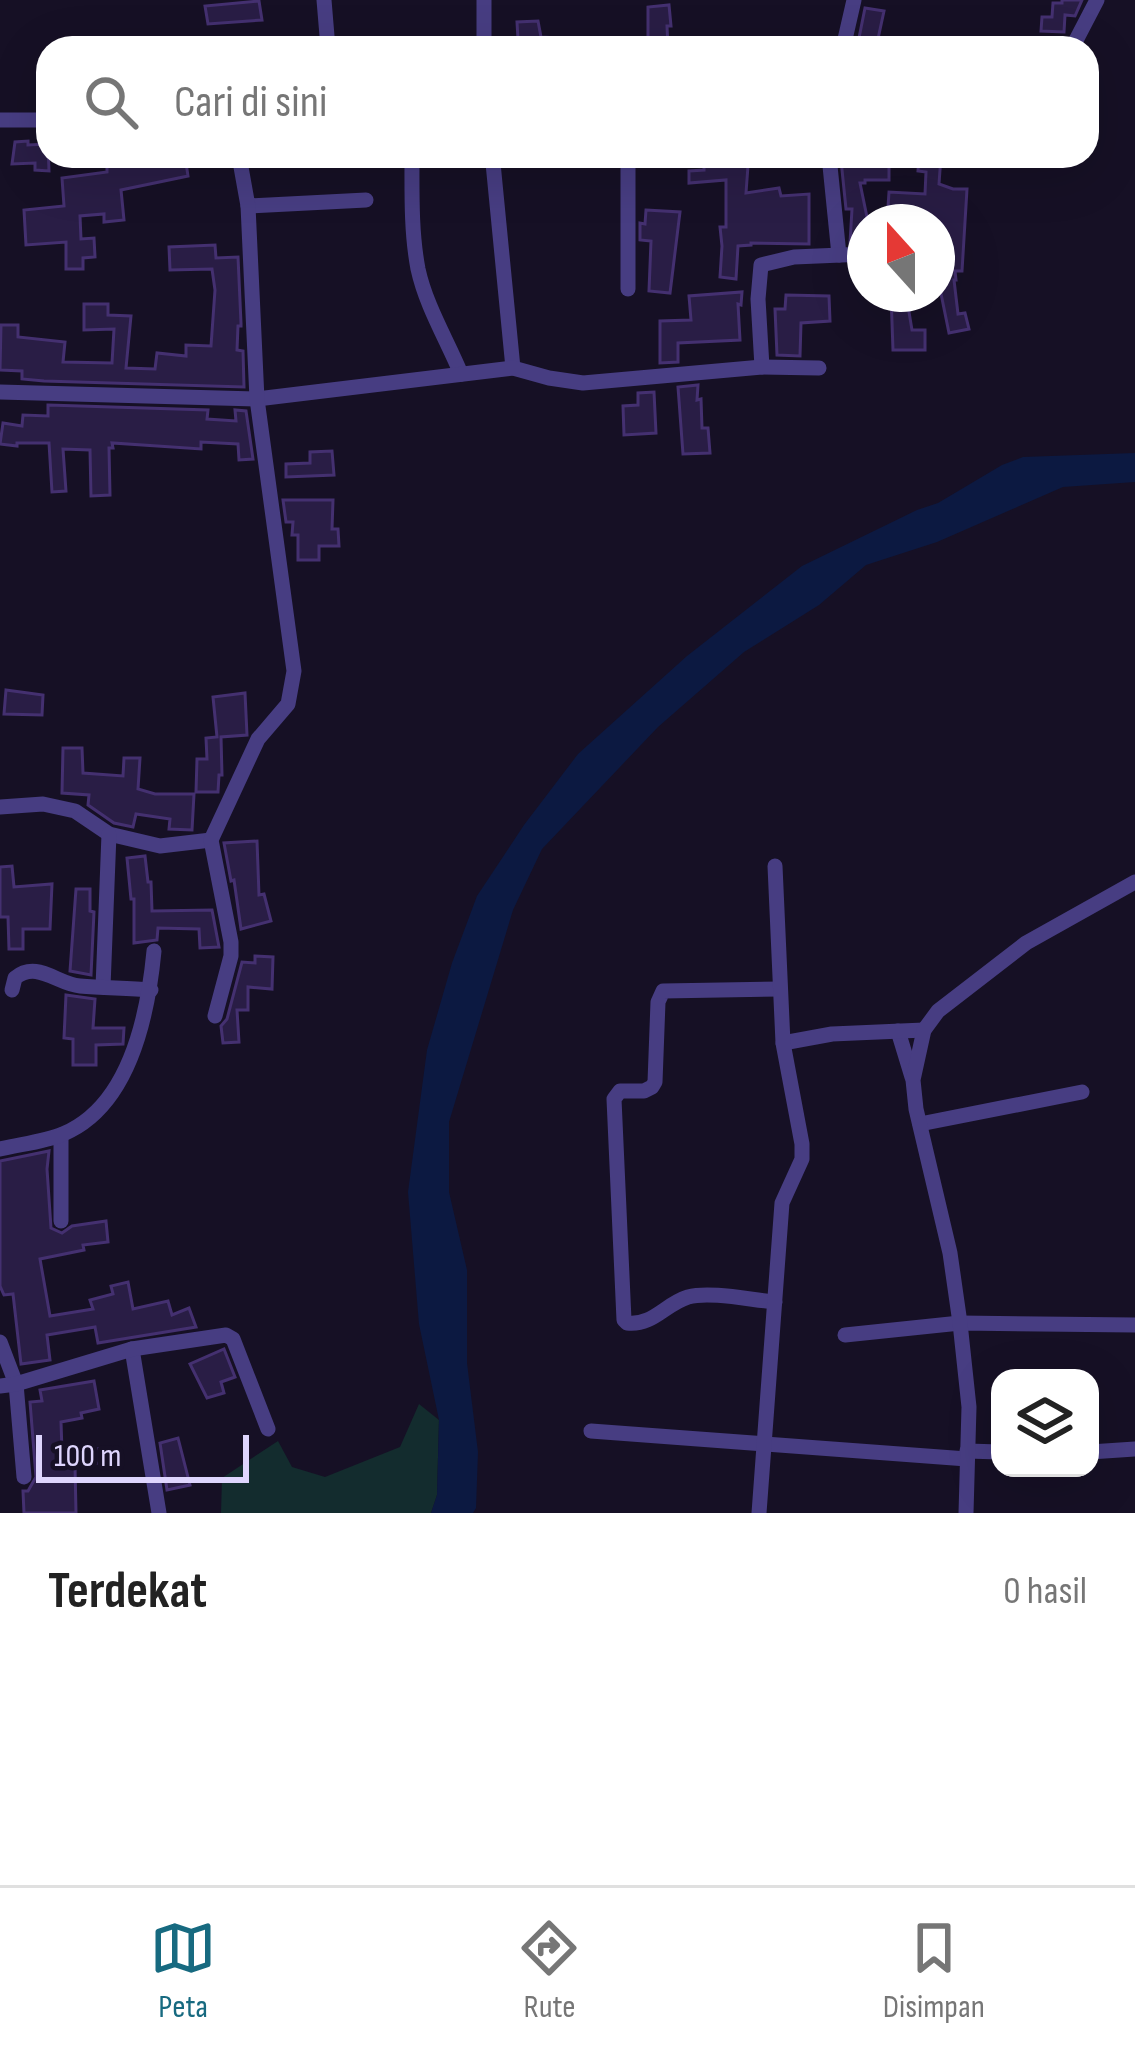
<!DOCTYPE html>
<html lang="id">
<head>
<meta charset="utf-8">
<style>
	:root { --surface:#fff; --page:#f2f2f2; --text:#222; --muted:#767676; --line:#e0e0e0; --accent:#176a80 }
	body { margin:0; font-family:"Sofia Sans Condensed",sans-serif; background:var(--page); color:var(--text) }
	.controls { position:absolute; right:36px; bottom:36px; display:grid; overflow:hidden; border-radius:24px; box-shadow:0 12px 48px #0002 }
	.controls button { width:108px; height:108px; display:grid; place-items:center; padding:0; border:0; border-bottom:3px solid var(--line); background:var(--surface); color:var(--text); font:60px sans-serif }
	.compass { position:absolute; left:847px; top:204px; width:108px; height:108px; border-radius:50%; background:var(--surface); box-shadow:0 12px 48px #0002; rotate:339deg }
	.scale { position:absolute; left:36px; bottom:30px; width:213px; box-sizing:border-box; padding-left:12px; border:6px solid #ded5fd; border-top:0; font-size:33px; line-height:42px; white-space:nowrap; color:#ded5fd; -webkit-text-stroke:9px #161025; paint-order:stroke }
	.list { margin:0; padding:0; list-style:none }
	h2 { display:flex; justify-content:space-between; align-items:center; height:156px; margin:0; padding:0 48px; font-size:51px }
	h2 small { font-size:39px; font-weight:400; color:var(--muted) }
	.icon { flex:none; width:66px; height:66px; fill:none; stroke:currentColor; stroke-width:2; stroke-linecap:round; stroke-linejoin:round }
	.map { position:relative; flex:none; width:1135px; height:1513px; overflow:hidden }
	.search { position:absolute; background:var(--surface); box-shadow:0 12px 48px #0002; left:36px; right:36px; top:36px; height:132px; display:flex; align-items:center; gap:30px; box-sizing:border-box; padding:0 42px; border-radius:36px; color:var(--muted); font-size:45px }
	.sheet { height:372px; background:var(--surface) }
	nav { display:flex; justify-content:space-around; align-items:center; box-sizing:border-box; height:168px; border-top:3px solid var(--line); background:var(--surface); font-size:33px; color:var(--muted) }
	nav a { display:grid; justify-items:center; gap:6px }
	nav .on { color:var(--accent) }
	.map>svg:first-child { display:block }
	.green { fill:#132c2e }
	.water { fill:#0c1941 }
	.building { fill:#291d45; stroke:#443070; stroke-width:3 }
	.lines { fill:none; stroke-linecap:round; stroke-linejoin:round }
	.minor { stroke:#473d82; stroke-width:15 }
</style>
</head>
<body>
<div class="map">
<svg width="1135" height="1513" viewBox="0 0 1135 1513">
	<rect width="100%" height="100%" fill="#161025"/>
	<path class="green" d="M419,1404L439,1420L437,1495L431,1513H221L222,1478L278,1441L292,1467L325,1477L400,1447Z"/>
	<path class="water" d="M1135,453V482L1063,487L937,542L866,565L819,605L744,652L658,727L542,849L513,910L449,1122V1192L467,1270V1363L478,1452L476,1508L473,1513H431L437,1495L439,1420L419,1324L408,1192L427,1050L452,963L477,896L524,825L578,754L687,656L802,566L917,510L938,503L1002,465L1023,457Z"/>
	<g class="building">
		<path d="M1062,0H1082L1075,16L1065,15L1064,32L1041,31L1042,17H1052L1053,3H1062Z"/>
		<path d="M259,1L262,20L208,24L205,6Z"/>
		<path d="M669,5L671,26H667L668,48H648V7Z"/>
		<path d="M865,8L884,11L876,48H857Z"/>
		<path d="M538,21L541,37L577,39L576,48H527L526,39H518L517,22Z"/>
		<path d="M28,141V145L48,144L49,171L35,170V163L12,164L15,142Z"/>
		<path d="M107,156H185L188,176L121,190L124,220L104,222V214L80,216L81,239L94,238L95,257L83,258V269H66V242L26,245L24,210L64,206L62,178L107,172Z"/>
		<path d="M704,156H722L723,164L748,166L746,193L779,188L781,196L809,194V244L751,243V245L738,246L736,279L720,277L722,246L720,227H726V180L689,183V171L704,170Z"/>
		<path d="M919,156H941L939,184L953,189H967L962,271H955L956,280H954L958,314L965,313L969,329L949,333L937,274L941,224L887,222L889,192L925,194L926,172L918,171Z"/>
		<path d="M866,157H889V180H865V183H860L868,222H865V242L850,243L852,209H846L841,160Z"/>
		<path d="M646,210L680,212L670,293L649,291L651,241L640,240V223L645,224Z"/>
		<path d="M215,245L216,258L238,257L241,323V326H238L237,350L243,351L244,387L44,381L22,379V371L0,370L1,325H18V337L65,342L63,362L112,363L114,329L84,330V304H108V315L131,316L126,368L155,369L157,353L186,356V345L211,346L215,290L212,269L170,270L169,247Z"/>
		<path d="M742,292L741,305L738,304L740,340L678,343V362L660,363V321L691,320L689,296Z"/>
		<path d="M891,294H906L912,330H925V350H893Z"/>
		<path d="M786,295L829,296L830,321L801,323L800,356L777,355L775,309H785Z"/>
		<path d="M698,385L697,400L701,399L702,428H708L710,453L683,454L678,387Z"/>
		<path d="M654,392L656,433L624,435L623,406L638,405V393Z"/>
		<path d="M48,405L208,410L207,419L236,421L235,410L246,411L253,459L239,460L238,444L201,442V449L112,443L113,448H109L110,495L91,496L90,450L63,449L66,491L52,492L49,443H17V446L0,444L3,423L22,426L23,415L48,416Z"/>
		<path d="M332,451L334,475L286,477V464L310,463V452Z"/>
		<path d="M283,500H333L332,529H338L339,546H319V560H298V535H292L293,522H286Z"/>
		<path d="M6,690L43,695L42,715L4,714Z"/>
		<path d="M245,693L247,735L221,737L222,775H219L218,792H196L197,759H207L206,738L217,737L213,697Z"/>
		<path d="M63,748H82L83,773L123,776L124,758H140L138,789L155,794H194L192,830L169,829L170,819L136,814L133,827L114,823L88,805L89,795L62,793Z"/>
		<path d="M257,841L259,895L264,894L271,921L241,929L234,880L231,881L224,843Z"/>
		<path d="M145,856L148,882H151L152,911L212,910L219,947L200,948L199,929L158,928L157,940L134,943V899H131L127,858Z"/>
		<path d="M12,866L14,887L52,884L50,929H23V949H9L8,917H0V867Z"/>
		<path d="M76,889H90V911L94,912L91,975L70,971Z"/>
		<path d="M255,956L273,957L272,989L248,987V1010H237L239,1042L223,1043L221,1026L227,1019L242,962L255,963Z"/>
		<path d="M66,995L95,999L93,1028H124L123,1044L96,1045V1065H73V1039L64,1038Z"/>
		<path d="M49,1151L47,1169L51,1228L62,1233L72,1226L106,1221L108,1242L83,1245L84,1250L40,1259L50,1316L93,1309L90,1300L113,1294L111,1286L128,1282L133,1309L168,1301L172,1315L189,1308L196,1327L98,1343L95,1327L47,1335L50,1360L21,1364L13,1294L4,1295L0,1286V1161Z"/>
		<path d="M224,1349L235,1377L221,1382L224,1393L207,1398L190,1364Z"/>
		<path d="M94,1381L99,1409L81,1413L82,1418L61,1422L62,1451L107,1448L108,1462L75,1466L76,1513H24L23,1491H28L36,1477L30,1402L42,1401L40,1390Z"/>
		<path d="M178,1438L190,1485L167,1490L160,1443Z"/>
	</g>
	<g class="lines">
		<g class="minor">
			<path d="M324,0L328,48"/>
			<path d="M484,0V48"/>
			<path d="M843,48L854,0"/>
			<path d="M1072,48L1097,0"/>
			<path d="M0,120H48"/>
			<path d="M412,156C412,193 411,232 418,269C426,306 447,340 461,374"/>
			<path d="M829,156L839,255"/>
			<path d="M493,163L513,368"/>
			<path d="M248,206L366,200"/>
			<path d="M628,289V156"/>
			<path d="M762,367L758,299L761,265L794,257L865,254"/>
			<path d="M0,392L257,399L513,368L549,378L583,383L762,367L819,368"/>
			<path d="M0,807L43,804L75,811L109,834L160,846L211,840"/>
			<path d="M103,987L109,834"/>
			<path d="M12,990L15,978C37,960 57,984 80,986C103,988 127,988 151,990"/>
			<path d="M215,1016L231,956V942L211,840L258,739L288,704L294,671L257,399L248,206L239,156"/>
			<path d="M898,1031L912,1077"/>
			<path d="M783,1043L832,1034L924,1030"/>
			<path d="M920,1124L1082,1092"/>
			<path d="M61,1135V1221"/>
			<path d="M0,1149C21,1144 44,1142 63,1134C130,1106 148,1014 154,951"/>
			<path d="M775,1302C751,1300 710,1291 688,1297C665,1304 653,1326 627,1323L624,1320L614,1099L620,1091H644L652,1087L655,1082L658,1002L663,991L780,989"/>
			<path d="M845,1335L960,1323L1135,1325"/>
			<path d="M0,1342L16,1384L24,1477"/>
			<path d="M132,1349L159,1513"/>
			<path d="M0,1386L16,1384L132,1349L226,1335L233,1339L268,1429"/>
			<path d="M591,1431L967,1459"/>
			<path d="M967,1451L1000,1452"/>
			<path d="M1090,1452L1135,1449"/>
			<path d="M759,1513L782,1203L802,1159V1144L783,1043L775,866"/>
			<path d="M966,1513L969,1407L960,1323L950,1253L916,1109L913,1080L924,1030L938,1011L1026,943L1135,882"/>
		</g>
	</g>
</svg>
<div class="controls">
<button><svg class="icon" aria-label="layers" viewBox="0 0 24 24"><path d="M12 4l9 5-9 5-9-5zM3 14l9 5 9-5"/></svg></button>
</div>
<svg class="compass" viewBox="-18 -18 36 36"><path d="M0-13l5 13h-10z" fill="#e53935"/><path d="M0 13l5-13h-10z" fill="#767676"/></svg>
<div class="scale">100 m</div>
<div class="search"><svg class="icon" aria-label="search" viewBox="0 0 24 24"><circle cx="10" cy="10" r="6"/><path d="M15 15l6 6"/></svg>Cari di sini</div>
</div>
<section class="sheet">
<h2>Terdekat<small>0 hasil</small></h2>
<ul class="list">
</ul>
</section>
<nav>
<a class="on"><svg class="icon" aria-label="map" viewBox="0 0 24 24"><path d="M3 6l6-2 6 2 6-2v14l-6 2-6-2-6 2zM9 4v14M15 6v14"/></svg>Peta</a>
<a><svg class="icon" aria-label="directions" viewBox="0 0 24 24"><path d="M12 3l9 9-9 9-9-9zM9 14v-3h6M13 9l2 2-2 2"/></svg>Rute</a>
<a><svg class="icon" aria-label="saved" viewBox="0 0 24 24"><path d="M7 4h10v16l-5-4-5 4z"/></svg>Disimpan</a>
</nav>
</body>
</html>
